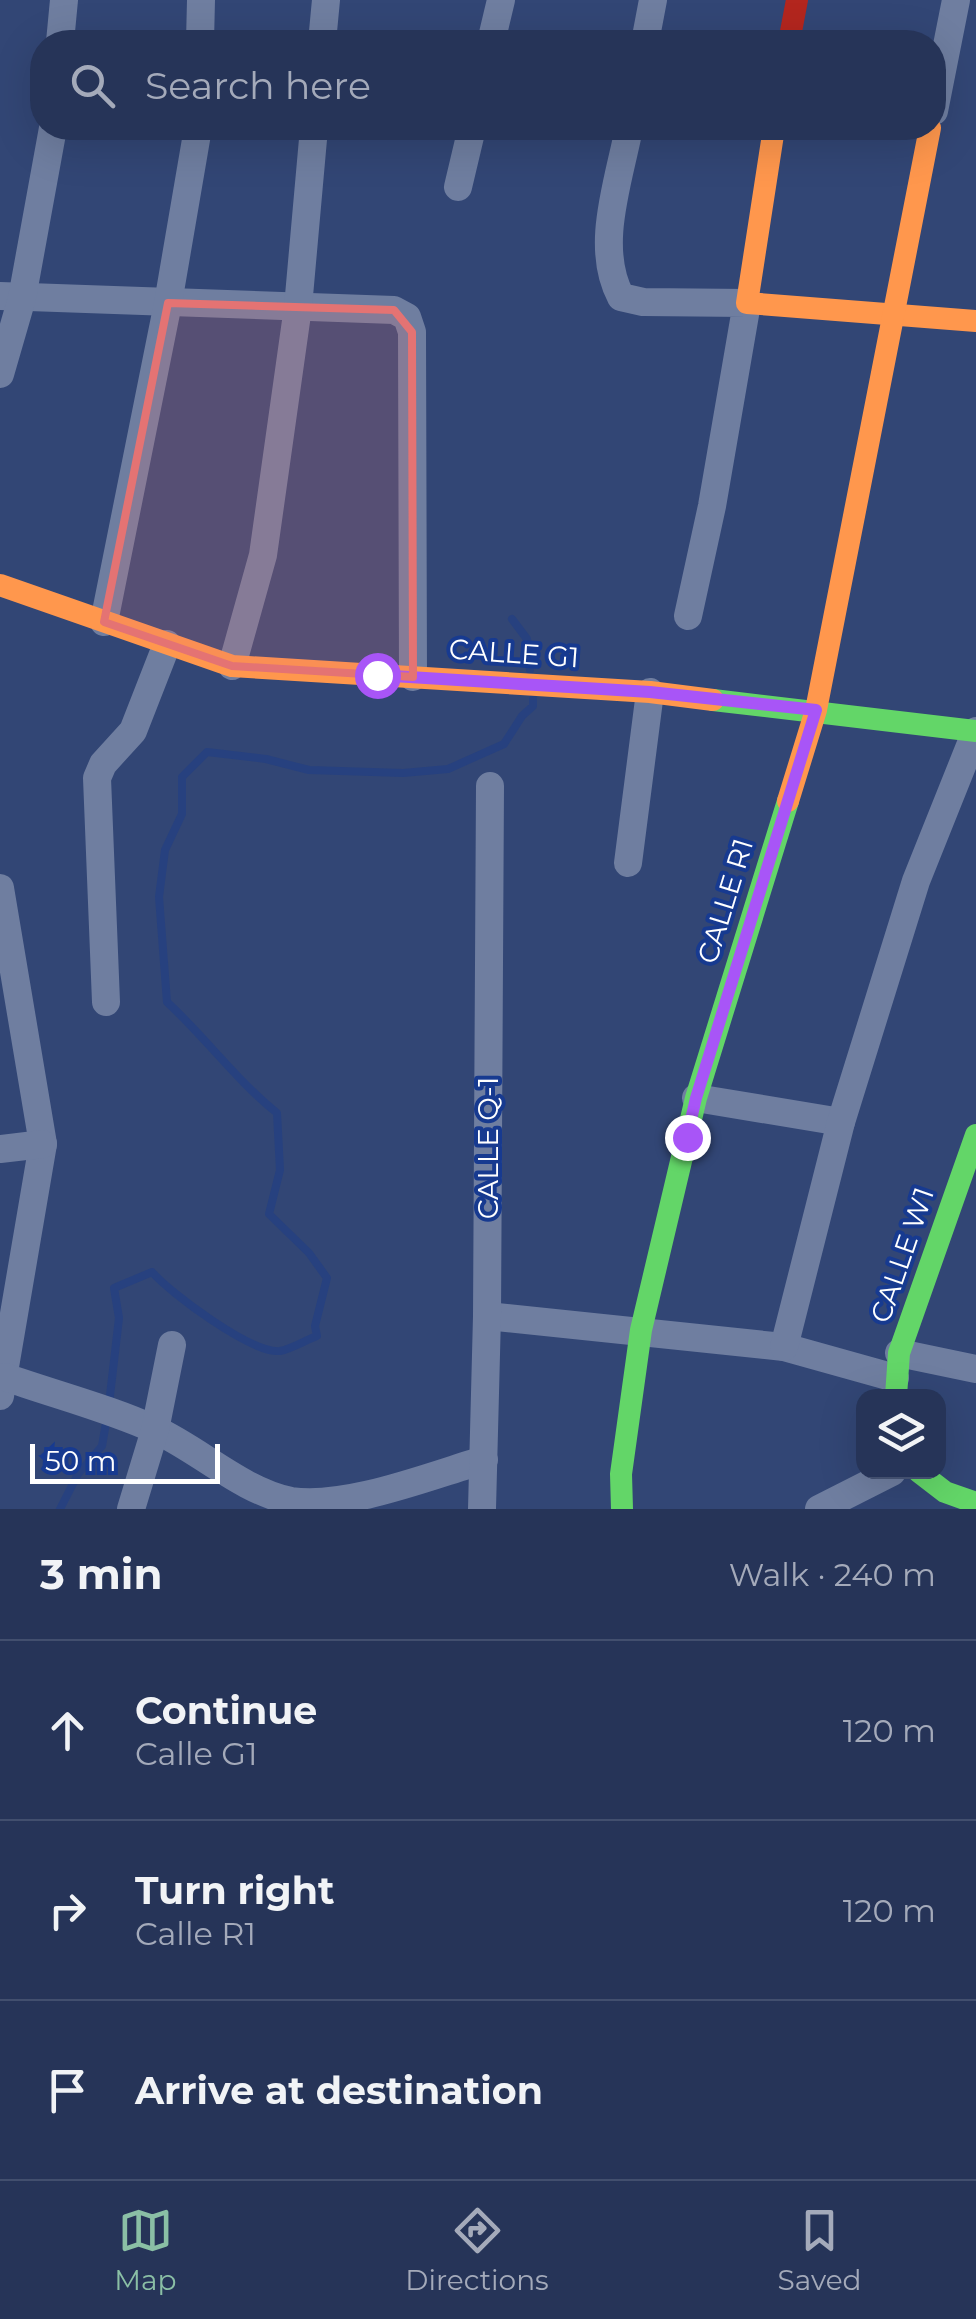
<!DOCTYPE html>
<html lang="en">
<head>
<meta charset="utf-8">
<style>
	:root { --surface:#263458; --page:#323f61; --text:#f1f3f6; --muted:#a4aaba; --line:#424f6e; --accent:#8abfa5 }
	body { margin:0; font-family:Montserrat,sans-serif; background:var(--page); color:var(--text) }
	.controls { position:absolute; right:30px; bottom:30px; display:grid; overflow:hidden; border-radius:20px; box-shadow:0 10px 40px #0002 }
	.controls button { width:90px; height:90px; display:grid; place-items:center; padding:0; border:0; border-bottom:2px solid var(--line); background:var(--surface); color:var(--text); font:50px sans-serif }
	.scale { position:absolute; left:30px; bottom:25px; width:190px; box-sizing:border-box; padding-left:10px; border:5px solid #fff; border-top:0; font-size:28px; line-height:35px; white-space:nowrap; color:#fff; -webkit-text-stroke:8px #173a90; paint-order:stroke }
	.stop { position:absolute; width:30px; height:30px; margin:-22px; border:8px solid #a855f7; border-radius:50%; background:#fff }
	.stop.end { background:#a855f7; border-color:#fff; box-shadow:0 2px 10px #0008 }
	.list { margin:0; padding:0; list-style:none }
	h2 { display:flex; justify-content:space-between; align-items:center; height:130px; margin:0; padding:0 40px; font-size:42px }
	h2 small { font-size:32px; font-weight:400; color:var(--muted) }
	.list li { display:grid; grid-template-columns:65px 1fr auto; gap:30px; align-items:center; box-sizing:border-box; height:180px; padding:0 40px; border-top:2px solid var(--line) }
	.list b { display:block; font-size:38px; white-space:nowrap }
	.list p { margin:0; font-size:32px; white-space:nowrap; color:var(--muted) }
	.list em { font-size:32px; font-style:normal; color:var(--muted) }
	.icon { flex:none; width:55px; height:55px; fill:none; stroke:currentColor; stroke-width:2; stroke-linecap:round; stroke-linejoin:round }
	.map { position:relative; flex:none; width:976px; height:1509px; overflow:hidden }
	.search { position:absolute; background:var(--surface); box-shadow:0 10px 40px #0002; left:30px; right:30px; top:30px; height:110px; display:flex; align-items:center; gap:25px; box-sizing:border-box; padding:0 35px; border-radius:40px; color:var(--muted); font-size:38px }
	.sheet { height:670px; background:var(--surface) }
	nav { display:flex; justify-content:space-around; align-items:center; box-sizing:border-box; height:140px; border-top:2px solid var(--line); background:var(--surface); font-size:28px; color:var(--muted) }
	nav a { display:grid; justify-items:center; gap:5px }
	nav .on { color:var(--accent) }
	.map>svg:first-child { display:block }
	.lines { fill:none; stroke-linecap:round; stroke-linejoin:round }
	.stream { stroke:#27417f; stroke-width:8 }
	.street { stroke:#6f7ea0; stroke-width:28 }
	.fast { stroke:#63d668; stroke-width:22 }
	.slow { stroke:#ff974d; stroke-width:22 }
	.jam { stroke:#b3261e; stroke-width:22 }
	.route { stroke:#a855f7; stroke-width:12 }
	.marked { fill:#e47373; fill-opacity:0.2; stroke:#e47373; stroke-width:8; stroke-linejoin:round }
	.labels { text-anchor:middle; dominant-baseline:central; stroke-width:8; stroke-linejoin:round; paint-order:stroke }
	.street-label { font-size:28px; fill:#fff; stroke:#173a90 }
</style>
</head>
<body>
<div class="map">
<svg width="976" height="1509" viewBox="0 0 976 1509">
	<rect width="100%" height="100%" fill="#324675"/>
	<g class="lines">
		<g class="stream">
			<path d="M512,619L527,639L530,670"/>
			<path d="M109,1404L119,1318L114,1288L152,1272C170,1293 252,1354 280,1351C291,1349 306,1340 317,1336L315,1326L327,1278L309,1253L269,1214L280,1170L277,1113C236,1080 205,1037 167,1002L159,897L165,850L182,814V777L207,752L266,759L309,770L403,773L448,769L504,744L522,716L533,706V699"/>
			<path d="M60,1509L78,1474L102,1446L107,1417"/>
		</g>
		<g class="street">
			<path d="M60,42L64,0"/>
			<path d="M200,42L201,0"/>
			<path d="M322,42L326,0"/>
			<path d="M491,42L501,0"/>
			<path d="M645,42L653,0"/>
			<path d="M934,111L956,0"/>
			<path d="M629,128C619,181 594,247 621,297L643,302L747,303L712,506L688,616"/>
			<path d="M458,187L472,128"/>
			<path d="M0,296L394,310L407,317L412,332L413,677"/>
			<path d="M0,374L22,298L53,128"/>
			<path d="M104,622L168,303L198,128"/>
			<path d="M232,666L263,555L298,307L314,128"/>
			<path d="M628,863L650,692"/>
			<path d="M0,888L43,1144L0,1396"/>
			<path d="M106,1002L97,778L103,764L133,731L167,644"/>
			<path d="M696,1098L841,1122"/>
			<path d="M0,1149L43,1144"/>
			<path d="M487,1316L784,1347L895,1378"/>
			<path d="M784,1347L841,1122L916,881L976,731"/>
			<path d="M899,1353L976,1369"/>
			<path d="M5,1377C53,1394 111,1409 156,1430C201,1451 242,1491 291,1501C348,1509 429,1476 484,1460"/>
			<path d="M131,1509L155,1430L172,1345"/>
			<path d="M482,1509L487,1316L490,786"/>
			<path d="M819,1509L892,1472"/>
		</g>
		<g class="fast">
			<path d="M713,700L976,731"/>
			<path d="M896,1396L899,1353L976,1135"/>
			<path d="M919,1472L945,1492L976,1503"/>
			<path d="M622,1509L621,1474L641,1330L696,1098L788,801"/>
		</g>
		<g class="slow">
			<path d="M774,128L747,303L976,321"/>
			<path d="M0,585L232,666L650,692L713,700"/>
			<path d="M788,801L816,710L930,128"/>
		</g>
		<path class="jam" d="M789,42L797,0"/>
	</g>
	<g class="lines">
		<path class="route" d="M377,675L650,692L816,710L696,1098L687,1137"/>
	</g>
	<path class="marked" d="M168,303L394,310L412,332L413,677L232,666L104,622Z"/>
	<g class="labels">
		<g class="street-label">
			<text transform="translate(514 653) rotate(4)">CALLE G1</text>
			<text transform="translate(725 901) rotate(-73)">CALLE R1</text>
			<text transform="translate(488 1148) rotate(-90)">CALLE Q-1</text>
			<text transform="translate(902 1255) rotate(-71)">CALLE W1</text>
		</g>
	</g>
</svg>
<div class="controls">
<button><svg class="icon" aria-label="layers" viewBox="0 0 24 24"><path d="M12 4l9 5-9 5-9-5zM3 14l9 5 9-5"/></svg></button>
</div>
<div class="scale">50 m</div>
<div class="stop" style="left:377px;top:675px"></div>
<div class="stop end" style="left:687px;top:1137px"></div>
<div class="search"><svg class="icon" aria-label="search" viewBox="0 0 24 24"><circle cx="10" cy="10" r="6"/><path d="M15 15l6 6"/></svg>Search here</div>
</div>
<section class="sheet">
<h2>3 min<small>Walk · 240 m</small></h2>
<ul class="list">
<li><svg class="icon" aria-label="ahead" viewBox="0 0 24 24"><path d="M12 20V5M6 11l6-6 6 6"/></svg><div><b>Continue</b><p>Calle G1</p></div><em>120 m</em></li>
<li><svg class="icon" aria-label="right" viewBox="0 0 24 24"><path d="M7 20v-9h11M14 6l5 5-5 5"/></svg><div><b>Turn right</b><p>Calle R1</p></div><em>120 m</em></li>
<li><svg class="icon" aria-label="arrive" viewBox="0 0 24 24"><path d="M6 21V4h12l-3 4 3 4H6"/></svg><div><b>Arrive at destination</b></div></li>
</ul>
</section>
<nav>
<a class="on"><svg class="icon" aria-label="map" viewBox="0 0 24 24"><path d="M3 6l6-2 6 2 6-2v14l-6 2-6-2-6 2zM9 4v14M15 6v14"/></svg>Map</a>
<a><svg class="icon" aria-label="directions" viewBox="0 0 24 24"><path d="M12 3l9 9-9 9-9-9zM9 14v-3h6M13 9l2 2-2 2"/></svg>Directions</a>
<a><svg class="icon" aria-label="saved" viewBox="0 0 24 24"><path d="M7 4h10v16l-5-4-5 4z"/></svg>Saved</a>
</nav>
</body>
</html>
